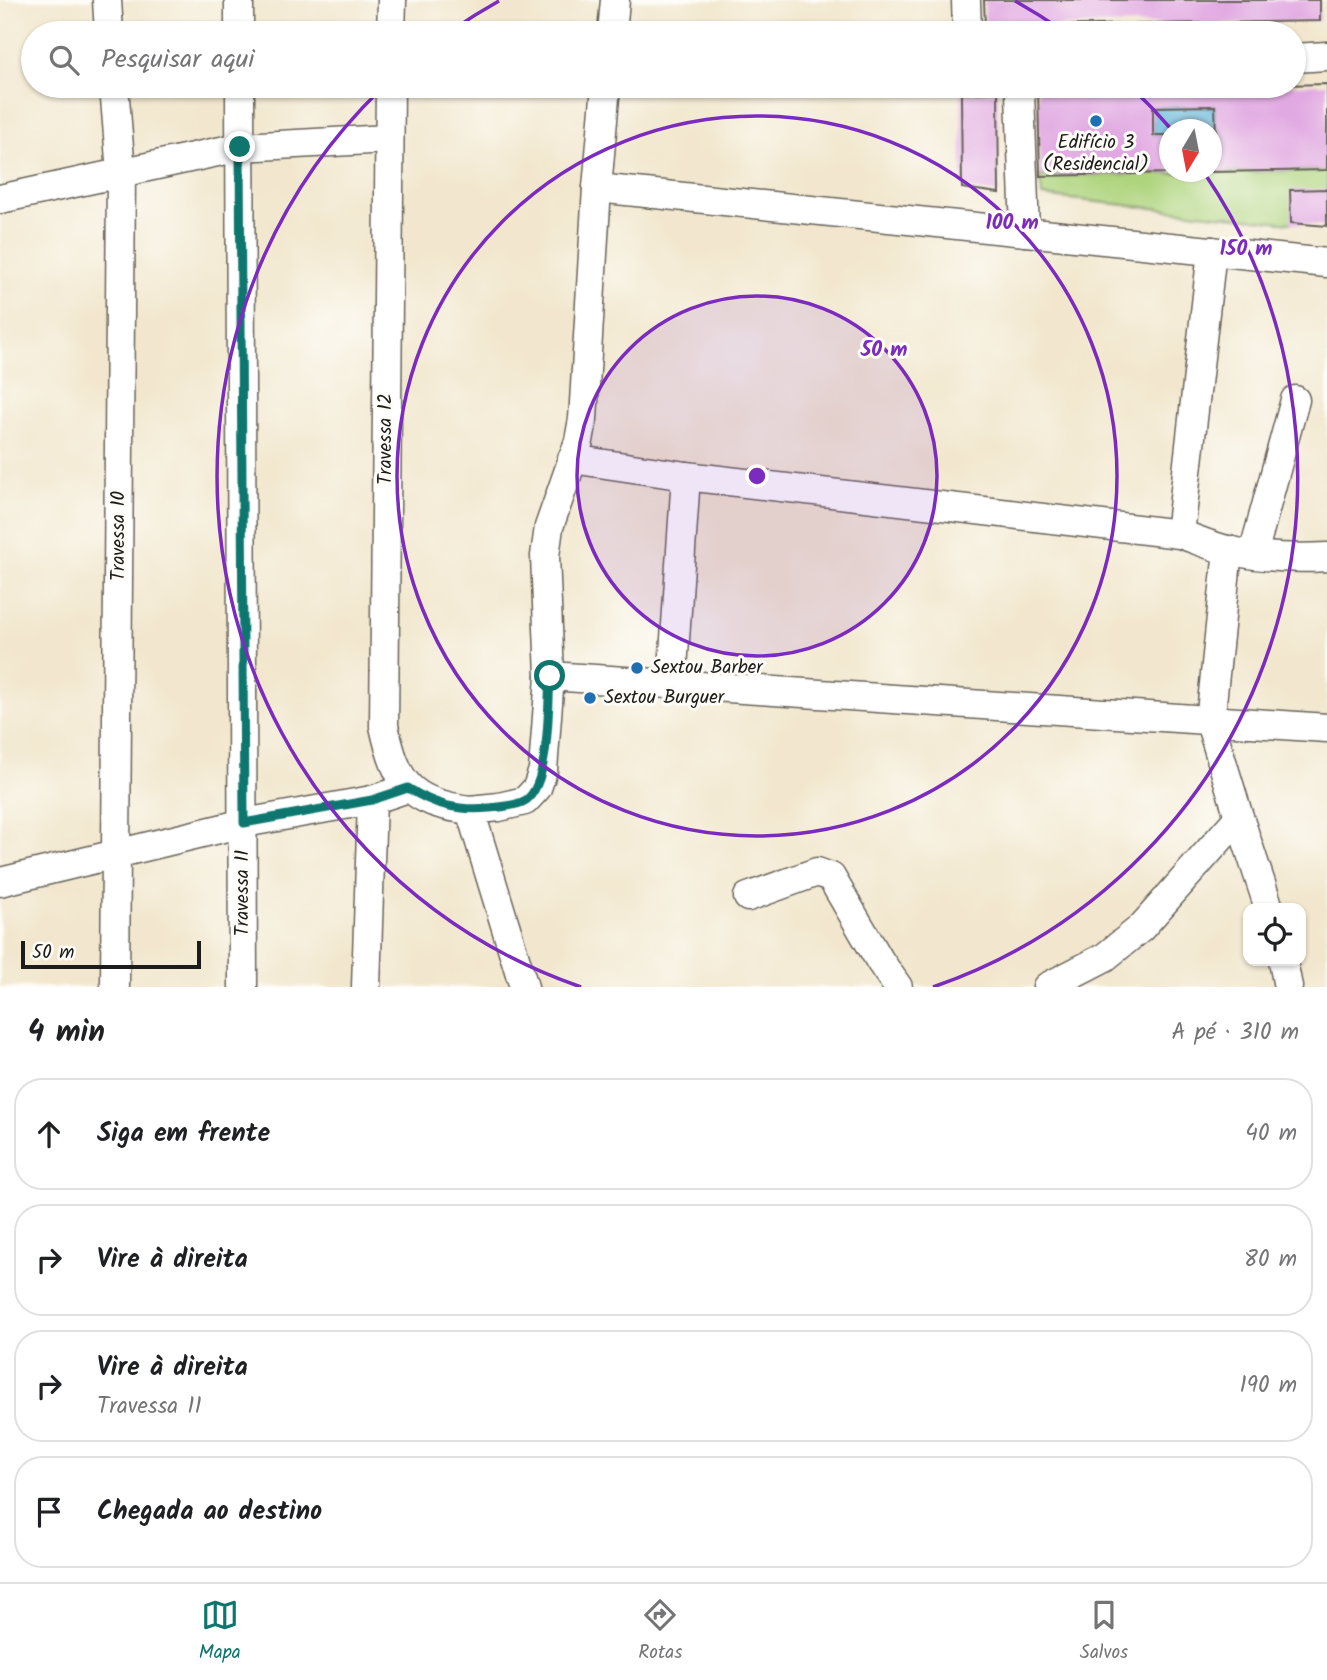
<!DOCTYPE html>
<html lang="pt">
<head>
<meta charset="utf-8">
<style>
	:root { --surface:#fff; --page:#f2f2f2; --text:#202124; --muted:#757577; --line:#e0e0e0; --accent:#0f766e }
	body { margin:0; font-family:Kalam,sans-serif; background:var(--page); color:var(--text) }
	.controls { position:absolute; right:21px; bottom:21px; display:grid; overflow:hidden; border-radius:14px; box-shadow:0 2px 5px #0004 }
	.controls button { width:63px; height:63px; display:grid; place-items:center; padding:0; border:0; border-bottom:2px solid var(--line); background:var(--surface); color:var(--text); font:35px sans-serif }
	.compass { position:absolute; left:1159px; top:119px; width:63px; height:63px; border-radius:50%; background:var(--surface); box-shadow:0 2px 5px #0004; rotate:190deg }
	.scale { position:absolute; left:21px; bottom:18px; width:180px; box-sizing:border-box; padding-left:7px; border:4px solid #1c1c1c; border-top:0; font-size:19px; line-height:24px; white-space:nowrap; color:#1c1c1c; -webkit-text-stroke:5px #fdfcf7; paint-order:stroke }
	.stop { position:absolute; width:21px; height:21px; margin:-16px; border:5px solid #0f766e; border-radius:50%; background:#fff }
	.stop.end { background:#0f766e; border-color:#fff; box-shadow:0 2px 7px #0008 }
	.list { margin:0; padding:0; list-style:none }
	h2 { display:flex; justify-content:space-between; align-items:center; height:91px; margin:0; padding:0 28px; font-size:30px }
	h2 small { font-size:23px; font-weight:400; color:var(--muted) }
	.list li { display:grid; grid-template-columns:46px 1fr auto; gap:21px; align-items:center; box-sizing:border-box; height:112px; margin:0 14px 14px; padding:0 14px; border:2px solid var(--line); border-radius:28px }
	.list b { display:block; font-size:26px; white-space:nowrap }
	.list p { margin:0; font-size:23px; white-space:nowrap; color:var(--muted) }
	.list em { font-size:23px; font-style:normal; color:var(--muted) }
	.icon { flex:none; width:38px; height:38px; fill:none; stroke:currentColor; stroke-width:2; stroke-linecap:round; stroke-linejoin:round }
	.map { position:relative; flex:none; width:1327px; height:987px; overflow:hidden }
	.search { position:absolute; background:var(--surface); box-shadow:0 2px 5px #0004; left:21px; right:21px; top:21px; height:77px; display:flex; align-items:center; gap:18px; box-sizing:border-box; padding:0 24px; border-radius:38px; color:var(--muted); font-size:26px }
	.sheet { height:595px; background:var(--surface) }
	nav { display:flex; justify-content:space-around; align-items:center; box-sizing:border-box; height:98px; border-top:2px solid var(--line); background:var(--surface); font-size:19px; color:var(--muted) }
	nav a { display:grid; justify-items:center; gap:4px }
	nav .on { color:var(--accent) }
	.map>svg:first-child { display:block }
	.green { fill:#aed47d; stroke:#65784c; stroke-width:2 }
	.water { fill:#60b5dc; stroke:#3e687c; stroke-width:2 }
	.building { fill:#e1a9e2 }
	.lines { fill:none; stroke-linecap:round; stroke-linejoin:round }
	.minor-casing { stroke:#67635a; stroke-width:31 }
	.minor { stroke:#fff; stroke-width:28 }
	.route { stroke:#0f766e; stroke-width:9 }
	.ring { fill:none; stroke:#7b2cbf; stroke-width:3.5 }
	.poi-dot { fill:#1f6fb2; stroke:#fdfcf7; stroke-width:2.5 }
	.labels { text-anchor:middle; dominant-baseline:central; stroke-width:6; stroke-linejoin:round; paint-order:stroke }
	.poi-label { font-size:19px; fill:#1c1c1c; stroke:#fdfcf7; text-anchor:start }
	.street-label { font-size:19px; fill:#1c1c1c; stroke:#fdfcf7 }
	.centre { fill:#7b2cbf; stroke:#fdfcf7; stroke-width:3.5 }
	.ring-label { font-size:21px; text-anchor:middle; font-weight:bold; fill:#7b2cbf; stroke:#fdfcf7; stroke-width:6; stroke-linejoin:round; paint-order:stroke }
</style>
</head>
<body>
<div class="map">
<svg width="1327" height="987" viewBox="0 0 1327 987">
	<rect width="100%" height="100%" fill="#fdfcf7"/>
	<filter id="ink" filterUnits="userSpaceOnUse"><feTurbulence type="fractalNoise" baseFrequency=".0143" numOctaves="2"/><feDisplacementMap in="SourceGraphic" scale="14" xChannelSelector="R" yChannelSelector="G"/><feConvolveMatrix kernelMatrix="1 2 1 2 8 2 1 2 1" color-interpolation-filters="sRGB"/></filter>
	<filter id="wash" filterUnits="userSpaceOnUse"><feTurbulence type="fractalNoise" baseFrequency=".00686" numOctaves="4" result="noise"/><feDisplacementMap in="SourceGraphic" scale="28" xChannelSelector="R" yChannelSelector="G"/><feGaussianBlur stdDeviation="1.57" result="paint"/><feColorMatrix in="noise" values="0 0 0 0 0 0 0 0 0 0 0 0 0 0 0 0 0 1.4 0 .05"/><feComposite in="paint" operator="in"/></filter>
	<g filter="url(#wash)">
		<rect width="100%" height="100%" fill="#f2e7ce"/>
		<path class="green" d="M1327,170V189L1291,223L1042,196L1040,176Z"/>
		<path class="water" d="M1215,106L1216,134H1212V130H1170L1169,135H1153V107Z"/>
		<g id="blocks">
			<g class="building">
				<path d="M984,0H1320V21L985,27Z"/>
				<path d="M1327,84V170L1212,172V134H1216L1215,106L1153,107V135H1170V173L1040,176L1038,91Z"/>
				<path d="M998,92L999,193L962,188L961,94Z"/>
				<path d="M1327,189V226L1291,223L1290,190Z"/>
			</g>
		</g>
	</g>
	<g filter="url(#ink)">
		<use href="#blocks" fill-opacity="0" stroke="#67635a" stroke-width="2"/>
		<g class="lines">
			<defs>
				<g id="minor">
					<path d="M107,0L109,33"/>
					<path d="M239,0V33"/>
					<path d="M966,0L967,33"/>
					<path d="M391,33L392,0"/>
					<path d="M612,33L615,0"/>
					<path d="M1294,58L1327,56"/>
					<path d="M114,86L121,172L115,987"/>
					<path d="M240,86L243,987"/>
					<path d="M390,86L384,726C397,784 409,802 470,810L524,987"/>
					<path d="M1023,86L1020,93L1025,232"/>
					<path d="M597,188L1327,263"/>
					<path d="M0,199L240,147L388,139"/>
					<path d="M572,459L686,476L1180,534C1195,539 1211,546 1227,550C1258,557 1295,559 1327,557"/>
					<path d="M1180,534L1212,251"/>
					<path d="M1253,554L1295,400"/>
					<path d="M550,676L1327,728"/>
					<path d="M672,684L686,476"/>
					<path d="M470,810L499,807L525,801L537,788L543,770L550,676L545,556L549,527L579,441L583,419L597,188L606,86"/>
					<path d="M1239,817L1269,908"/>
					<path d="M0,882L244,823L372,800L408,788"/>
					<path d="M748,897L817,872L831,877L880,961L898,987"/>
					<path d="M1283,961L1288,987"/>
					<path d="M366,987L372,800"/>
					<path d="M1047,987L1105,957L1141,928L1239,817L1210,722L1228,550"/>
				</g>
			</defs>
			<use href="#minor" class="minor-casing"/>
			<use href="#minor" class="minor"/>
		</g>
	</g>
	<g class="lines" filter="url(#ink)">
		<path class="route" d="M240,147L244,823L372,800L408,788C434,805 458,811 489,808C500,807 517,806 526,800C550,783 548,705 550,676"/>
	</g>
	<circle cx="757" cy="476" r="180" fill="#7b2cbf" fill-opacity=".12"/>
	<g class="ring">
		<circle cx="757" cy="476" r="180"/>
		<circle cx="757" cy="476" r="360"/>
		<path d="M581 987A540 540 0 0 1 382 88M451 31A540 540 0 0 1 499 1M1015 1A540 540 0 0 1 1063 31M1132 88A540 540 0 0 1 1171 129M1205 174A540 540 0 0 1 933 987"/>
	</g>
	<g class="poi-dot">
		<circle cx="1096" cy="121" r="7"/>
		<circle cx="637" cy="668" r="7"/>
		<circle cx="590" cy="698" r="7"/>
	</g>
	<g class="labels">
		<g class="poi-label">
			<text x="1096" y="143" text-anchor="middle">Edifício 3<tspan x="1096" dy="22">(Residencial)</tspan></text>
			<text x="651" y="668">Sextou Barber</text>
			<text x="604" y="698">Sextou Burguer</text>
		</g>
		<g class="street-label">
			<text transform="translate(386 439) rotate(-90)">Travessa 12</text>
			<text transform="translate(119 536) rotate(-90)">Travessa 10</text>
			<text transform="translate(243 893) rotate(-90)">Travessa 11</text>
		</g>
	</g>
	<circle cx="757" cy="476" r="10" class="centre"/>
	<g class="ring-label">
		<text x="1012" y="229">100 m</text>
		<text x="1246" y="255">150 m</text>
		<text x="884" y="356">50 m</text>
	</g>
</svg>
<div class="controls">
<button><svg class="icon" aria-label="locate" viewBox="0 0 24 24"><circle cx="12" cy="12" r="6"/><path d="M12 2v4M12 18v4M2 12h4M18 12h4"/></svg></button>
</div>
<svg class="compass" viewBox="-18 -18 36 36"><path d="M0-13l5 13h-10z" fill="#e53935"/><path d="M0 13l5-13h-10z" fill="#757577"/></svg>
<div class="scale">50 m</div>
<div class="stop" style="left:550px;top:676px"></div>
<div class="stop end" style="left:240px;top:147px"></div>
<div class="search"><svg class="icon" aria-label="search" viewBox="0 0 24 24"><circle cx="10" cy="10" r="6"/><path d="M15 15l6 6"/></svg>Pesquisar aqui</div>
</div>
<section class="sheet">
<h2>4 min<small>A pé · 310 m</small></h2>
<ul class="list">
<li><svg class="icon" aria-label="ahead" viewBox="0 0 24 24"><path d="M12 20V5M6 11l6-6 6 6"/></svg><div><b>Siga em frente</b></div><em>40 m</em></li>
<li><svg class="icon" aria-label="right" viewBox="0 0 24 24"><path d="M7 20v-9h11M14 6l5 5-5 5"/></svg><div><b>Vire à direita</b></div><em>80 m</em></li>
<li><svg class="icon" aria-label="right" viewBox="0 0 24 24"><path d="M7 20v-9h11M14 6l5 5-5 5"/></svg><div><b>Vire à direita</b><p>Travessa 11</p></div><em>190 m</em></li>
<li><svg class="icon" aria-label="arrive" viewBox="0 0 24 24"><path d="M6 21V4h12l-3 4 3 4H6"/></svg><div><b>Chegada ao destino</b></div></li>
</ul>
</section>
<nav>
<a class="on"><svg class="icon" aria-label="map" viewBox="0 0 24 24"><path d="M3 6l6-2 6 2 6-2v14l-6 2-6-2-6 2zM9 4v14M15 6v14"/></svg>Mapa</a>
<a><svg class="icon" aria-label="directions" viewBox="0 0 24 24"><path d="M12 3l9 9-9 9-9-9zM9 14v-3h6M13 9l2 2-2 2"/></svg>Rotas</a>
<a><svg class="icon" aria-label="saved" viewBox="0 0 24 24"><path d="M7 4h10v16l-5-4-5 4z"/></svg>Salvos</a>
</nav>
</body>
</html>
